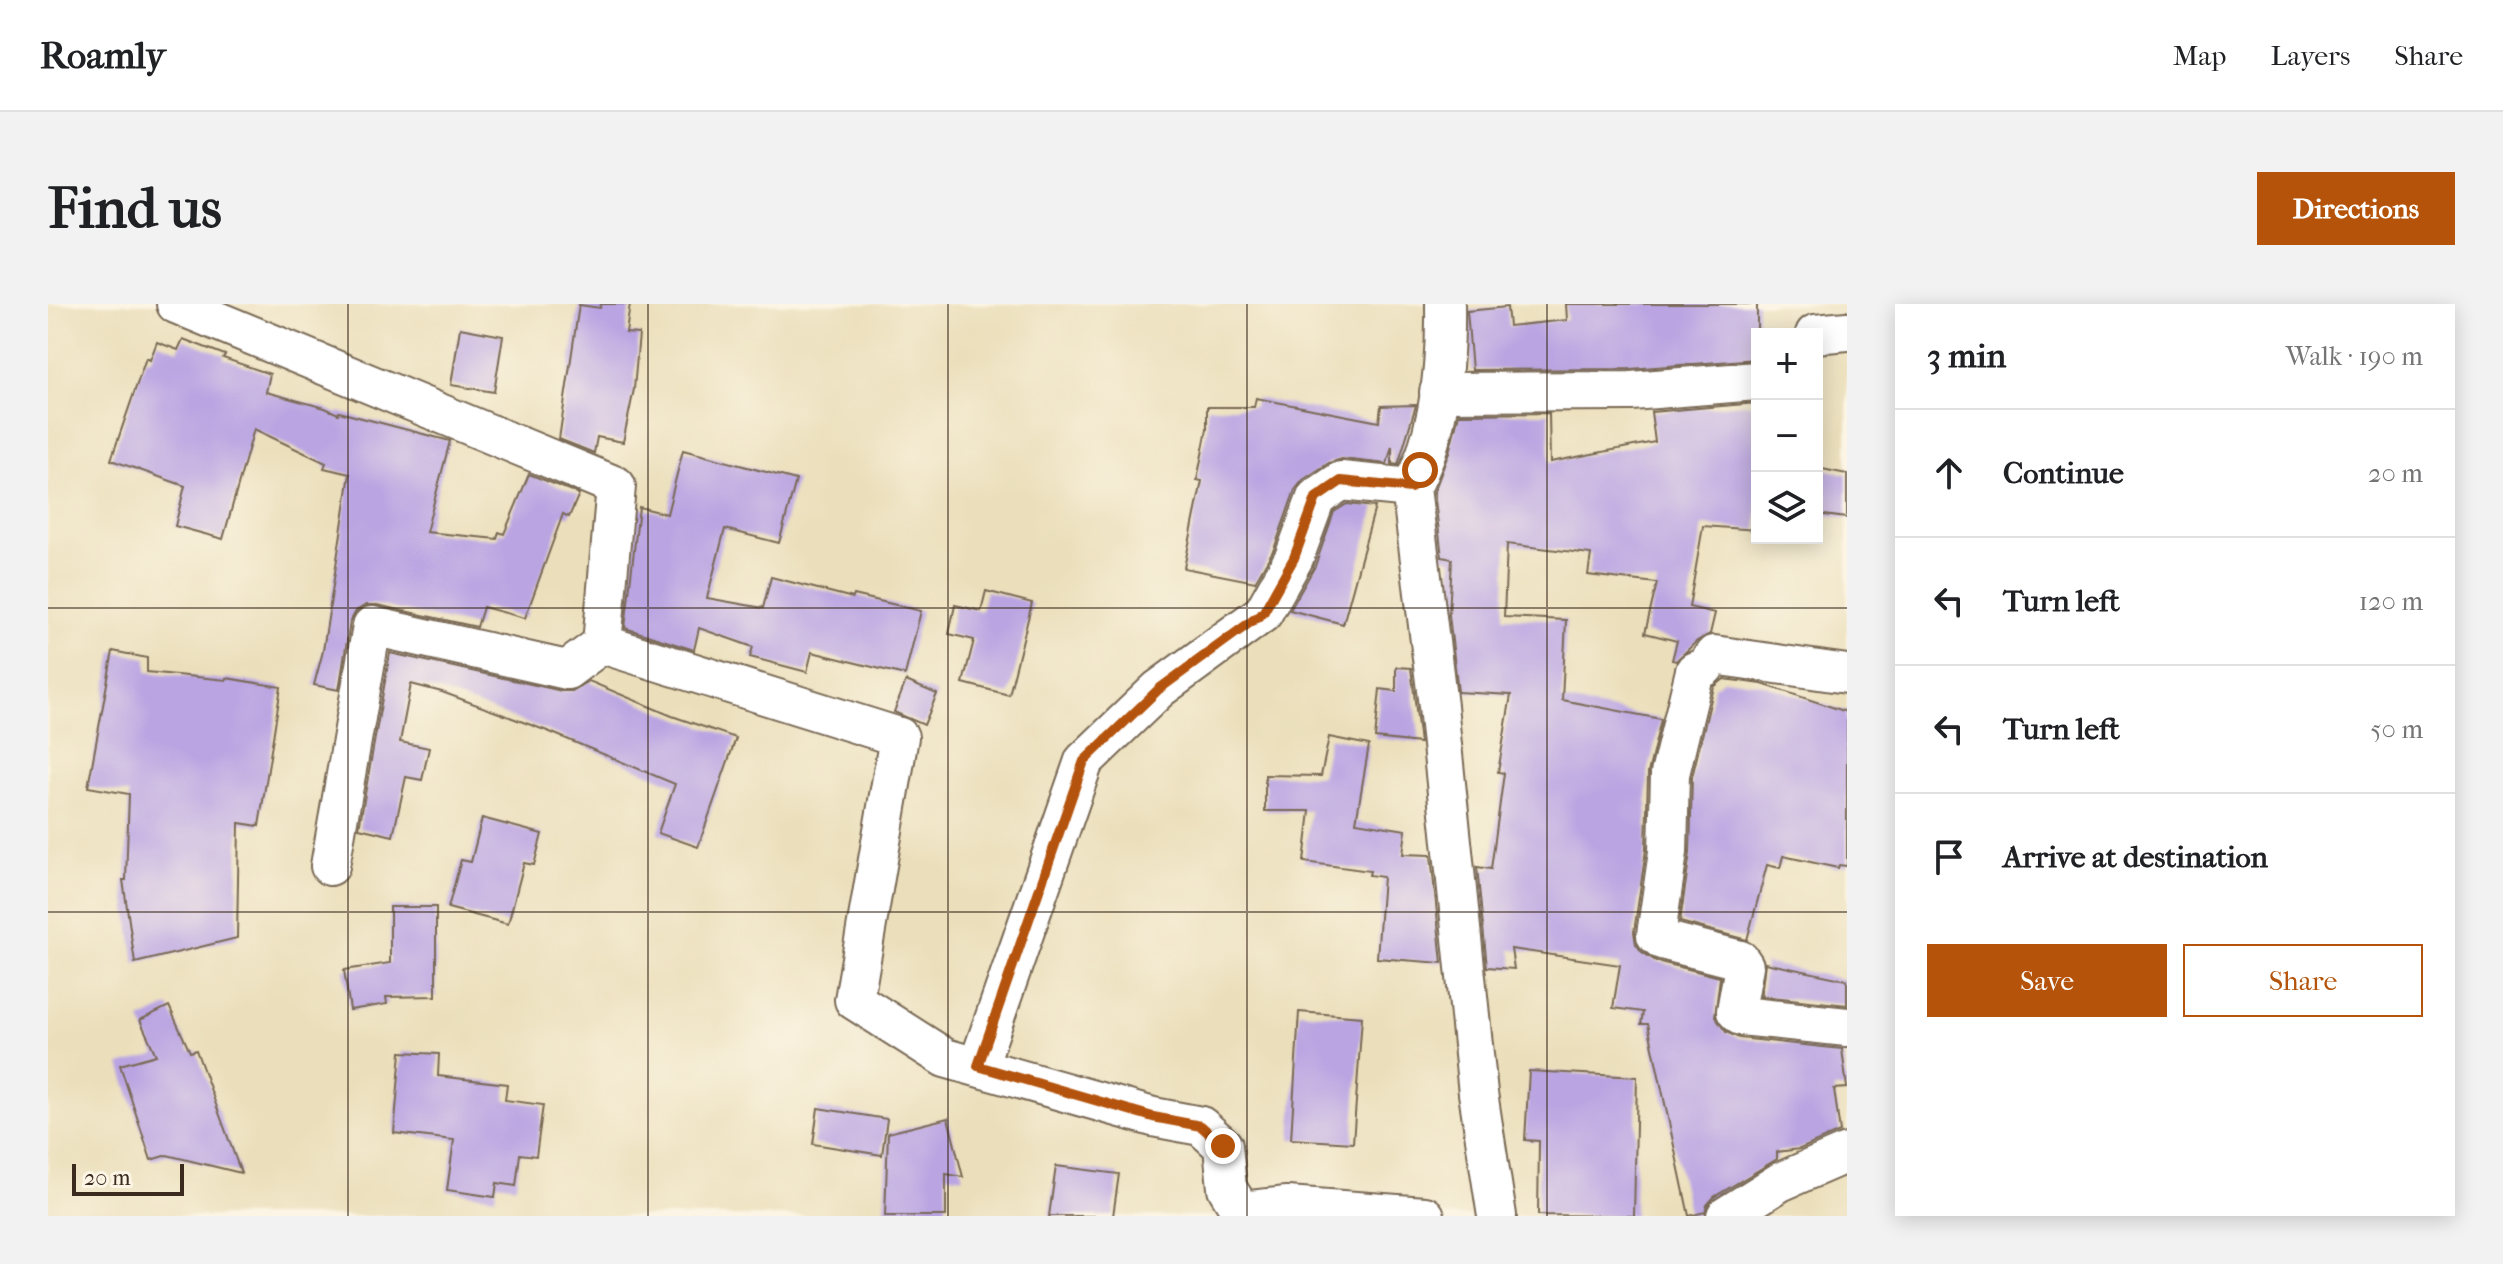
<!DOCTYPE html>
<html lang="en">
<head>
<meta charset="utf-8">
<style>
	:root { --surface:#fff; --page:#f2f2f2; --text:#202124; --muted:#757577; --line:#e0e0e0; --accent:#b45309 }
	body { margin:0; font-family:"IM FELL French Canon",serif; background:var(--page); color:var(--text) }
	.controls { position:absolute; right:24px; top:24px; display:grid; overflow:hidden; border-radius:0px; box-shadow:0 4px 20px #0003 }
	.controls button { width:72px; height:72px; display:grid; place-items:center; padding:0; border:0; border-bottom:2px solid var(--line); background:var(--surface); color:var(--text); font:40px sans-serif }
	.scale { position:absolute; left:24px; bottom:20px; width:112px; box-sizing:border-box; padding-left:8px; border:4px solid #3b2a1e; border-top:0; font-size:22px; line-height:28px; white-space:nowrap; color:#3b2a1e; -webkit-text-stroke:6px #fcf5e5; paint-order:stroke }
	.stop { position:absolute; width:24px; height:24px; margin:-18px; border:6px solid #b45309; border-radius:50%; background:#fff }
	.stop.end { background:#b45309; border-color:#fff; box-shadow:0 2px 8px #0008 }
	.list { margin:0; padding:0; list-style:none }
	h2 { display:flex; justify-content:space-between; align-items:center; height:104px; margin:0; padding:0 32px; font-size:34px }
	h2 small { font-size:26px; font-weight:400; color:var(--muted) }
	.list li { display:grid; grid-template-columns:52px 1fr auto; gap:24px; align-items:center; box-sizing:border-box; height:128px; padding:0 32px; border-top:2px solid var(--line) }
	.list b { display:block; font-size:30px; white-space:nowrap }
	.list em { font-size:26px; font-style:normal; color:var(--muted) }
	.actions { display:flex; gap:16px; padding:24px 32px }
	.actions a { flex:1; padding:18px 0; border:2px solid var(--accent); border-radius:0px; text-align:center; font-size:28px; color:var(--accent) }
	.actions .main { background:var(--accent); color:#fff }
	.icon { flex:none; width:44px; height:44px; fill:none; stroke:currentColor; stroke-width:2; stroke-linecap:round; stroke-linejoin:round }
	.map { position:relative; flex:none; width:1799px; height:912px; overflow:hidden; border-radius:0px }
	header { display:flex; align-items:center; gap:48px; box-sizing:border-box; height:112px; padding:0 40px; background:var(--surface); border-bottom:2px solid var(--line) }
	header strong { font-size:38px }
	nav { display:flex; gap:44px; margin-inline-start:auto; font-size:28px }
	.intro { display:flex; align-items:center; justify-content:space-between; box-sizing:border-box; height:192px; padding:0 48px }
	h1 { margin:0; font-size:56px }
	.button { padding:20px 36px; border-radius:0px; background:var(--accent); color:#fff; font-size:28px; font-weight:700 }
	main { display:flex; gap:48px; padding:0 48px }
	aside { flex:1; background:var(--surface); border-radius:0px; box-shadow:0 4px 20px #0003 }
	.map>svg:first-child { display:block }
	.building { fill:#baa4e2 }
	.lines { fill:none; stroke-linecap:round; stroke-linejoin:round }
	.minor-casing { stroke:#796955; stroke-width:42 }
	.minor { stroke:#fff; stroke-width:38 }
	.route { stroke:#b45309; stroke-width:10 }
	.grid { fill:none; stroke:#3b2a1e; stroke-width:2; stroke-opacity:0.55 }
</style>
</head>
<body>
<header>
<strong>Roamly</strong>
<nav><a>Map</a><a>Layers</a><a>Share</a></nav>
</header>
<div class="intro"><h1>Find us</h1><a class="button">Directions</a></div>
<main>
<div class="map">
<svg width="1799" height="912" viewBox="0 0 1799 912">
	<rect width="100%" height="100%" fill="#fcf5e5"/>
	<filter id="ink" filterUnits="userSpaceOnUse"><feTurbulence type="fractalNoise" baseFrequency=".0125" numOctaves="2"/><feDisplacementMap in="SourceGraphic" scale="16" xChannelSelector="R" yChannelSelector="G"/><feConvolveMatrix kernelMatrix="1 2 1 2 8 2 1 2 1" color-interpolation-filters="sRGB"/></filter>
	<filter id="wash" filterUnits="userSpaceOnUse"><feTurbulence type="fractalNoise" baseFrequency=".006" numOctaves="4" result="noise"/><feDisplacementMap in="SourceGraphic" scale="32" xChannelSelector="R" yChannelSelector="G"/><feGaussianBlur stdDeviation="1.8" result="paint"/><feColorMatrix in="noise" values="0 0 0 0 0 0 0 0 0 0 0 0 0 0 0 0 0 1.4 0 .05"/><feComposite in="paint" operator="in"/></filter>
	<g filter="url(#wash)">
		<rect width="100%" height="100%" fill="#ebdfbb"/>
		<g id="blocks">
			<g class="building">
				<path d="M553,0H582L578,29L591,30L586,85L575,138L549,133L546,149L511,135L531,1L552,4Z"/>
				<path d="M1518,0H1709V55L1582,65L1424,66L1419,7L1459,3L1461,22L1519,16Z"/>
				<path d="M412,24L455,32L446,88L403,81Z"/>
				<path d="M135,35L177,51L175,54L222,70L218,88L277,104L290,110L291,108L402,137L378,228L449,235L451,228L456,230L481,170L531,190L521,213L515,210L477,314L435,303L429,323L329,301H318L308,307L302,318L291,386L266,381L275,347L302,170L276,164L278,159L206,125L175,235L127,222L137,182L63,156L98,54L102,56L109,38L130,46Z"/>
				<path d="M1208,94L1331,118L1333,102L1368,101L1350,161L1344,160V142L1339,160L1294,155L1281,159L1255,176L1247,186L1226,245L1207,278L1136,264L1154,177L1149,176L1159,125V103H1206Z"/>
				<path d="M1709,99V226L1655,222L1641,303L1667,309L1662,330L1649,337L1628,357L1624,356L1629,337L1597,329L1609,279L1540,271L1543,250L1459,240L1456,313L1518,316L1514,396L1613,415L1600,469L1598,546L1586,628L1588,640L1594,648L1608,657L1672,673L1667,713L1678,728L1691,734L1794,745L1799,784L1786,785L1792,828L1752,845L1729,848V855L1666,893L1659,901L1657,908L1641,912L1600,720H1593L1595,708L1565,704L1572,661L1463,645L1466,665L1439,663L1429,563L1443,565L1456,469L1450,468L1463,391L1410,388L1401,311L1404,255L1394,253L1386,188L1401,148L1411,110L1501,109L1502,158L1607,138L1603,108Z"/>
				<path d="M635,146L748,176L731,239L677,225L659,294L715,304L723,273L805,294L806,291L873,307L857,371L764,348L759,368L702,353L705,343L651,324L646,346L577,324L591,203L619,210Z"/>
				<path d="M1769,164L1799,170V214L1769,210Z"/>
				<path d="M1299,200L1327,203L1295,320L1242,306L1267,262L1286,208Z"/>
				<path d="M938,287L984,299L961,391L915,379L926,336L901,330L907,301L933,307Z"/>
				<path d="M65,347L99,354V368L178,376V374L233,383L211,522L191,519L189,634L87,659L75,576H78L81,490L40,483Z"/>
				<path d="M342,349L514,387H524L541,377L624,412L688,434L650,543L610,529L627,480L502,428L394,388L363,380L352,438L381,444L374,476L358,473L345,532L311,524Z"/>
				<path d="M1348,363L1363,364L1372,439L1327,434L1332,385L1348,387Z"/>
				<path d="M1676,375L1714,380L1799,408V562L1791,561L1790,564L1735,552L1732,564L1719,561L1699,636L1632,618L1642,549L1644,473L1666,383Z"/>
				<path d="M858,377L889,390L876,421L846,408Z"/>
				<path d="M1281,433L1321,441L1308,518L1358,526L1355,550L1383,551L1394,659L1329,654L1335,573L1321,571L1322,567L1256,558L1262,507H1217V471L1273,472Z"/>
				<path d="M434,514L494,530L486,561L476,559L460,620L400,604L413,556L423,558Z"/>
				<path d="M342,603H388V692L338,693L339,700L302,706L296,666L342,659Z"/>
				<path d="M1717,659L1799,676V701L1713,692Z"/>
				<path d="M121,702L142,748L148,746L193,869L119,851L103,856L72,761L108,751L92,716Z"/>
				<path d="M1251,708L1314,713L1305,839L1243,835Z"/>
				<path d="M353,748L391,750L390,772L459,780L457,796L495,801L488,852L472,850L468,882L449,879L447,893L399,886L406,836L346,829Z"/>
				<path d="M1481,767L1589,773L1586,912L1490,911L1491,837L1477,836Z"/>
				<path d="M770,804L839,815L834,851L765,840Z"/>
				<path d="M900,814L915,873L898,870V912H837L840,829Z"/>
				<path d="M1008,862L1071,870L1065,912H1001Z"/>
			</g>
		</g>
	</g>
	<g filter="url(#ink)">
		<use href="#blocks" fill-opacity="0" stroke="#796955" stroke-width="2"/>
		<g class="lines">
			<defs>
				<g id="minor">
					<path d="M128,0L568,182L554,340L851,433L806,696L897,754L1105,813L1153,822L1175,842L1179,884L1193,907L1239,902L1377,912"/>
					<path d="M1397,0C1398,60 1392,130 1363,184L1390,402L1430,789L1449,912"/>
					<path d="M1767,30L1799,27"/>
					<path d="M1391,88L1583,87L1709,77"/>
					<path d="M1799,370L1666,351L1656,364L1647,367L1622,470L1620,548L1608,631L1614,636L1692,656L1696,662L1688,707L1693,712L1799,723"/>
					<path d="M282,562L324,322L519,366L554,340"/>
					<path d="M930,762L1036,457L1111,385L1215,309L1246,254L1268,194L1293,177L1363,184"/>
					<path d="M1678,912L1732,878L1799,849"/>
				</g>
			</defs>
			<use href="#minor" class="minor-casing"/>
			<use href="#minor" class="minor"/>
		</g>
	</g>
	<g class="lines" filter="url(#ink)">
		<path class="route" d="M1175,842L1153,822L1105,813L930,762L1036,457L1111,385L1215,309L1246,254L1268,194L1293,177L1363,184L1372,166"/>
	</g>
	<path class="grid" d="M300,0V912M600,0V912M900,0V912M1199,0V912M1499,0V912M0,304H1799M0,608H1799"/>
</svg>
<div class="controls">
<button>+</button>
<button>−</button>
<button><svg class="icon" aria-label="layers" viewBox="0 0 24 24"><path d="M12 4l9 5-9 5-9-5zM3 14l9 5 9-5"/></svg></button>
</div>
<div class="scale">20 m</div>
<div class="stop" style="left:1372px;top:166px"></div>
<div class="stop end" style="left:1175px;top:842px"></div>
</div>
<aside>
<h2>3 min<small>Walk · 190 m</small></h2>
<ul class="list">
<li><svg class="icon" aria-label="ahead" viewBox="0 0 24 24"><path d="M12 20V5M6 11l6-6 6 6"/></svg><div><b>Continue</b></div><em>20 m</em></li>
<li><svg class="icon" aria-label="left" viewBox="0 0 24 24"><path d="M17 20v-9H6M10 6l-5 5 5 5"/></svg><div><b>Turn left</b></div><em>120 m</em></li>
<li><svg class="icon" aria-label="left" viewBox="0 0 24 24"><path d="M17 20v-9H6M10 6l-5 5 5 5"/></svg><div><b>Turn left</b></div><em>50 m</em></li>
<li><svg class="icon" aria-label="arrive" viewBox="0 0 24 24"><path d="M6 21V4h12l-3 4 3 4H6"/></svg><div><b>Arrive at destination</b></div></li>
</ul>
<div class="actions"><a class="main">Save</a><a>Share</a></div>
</aside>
</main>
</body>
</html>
